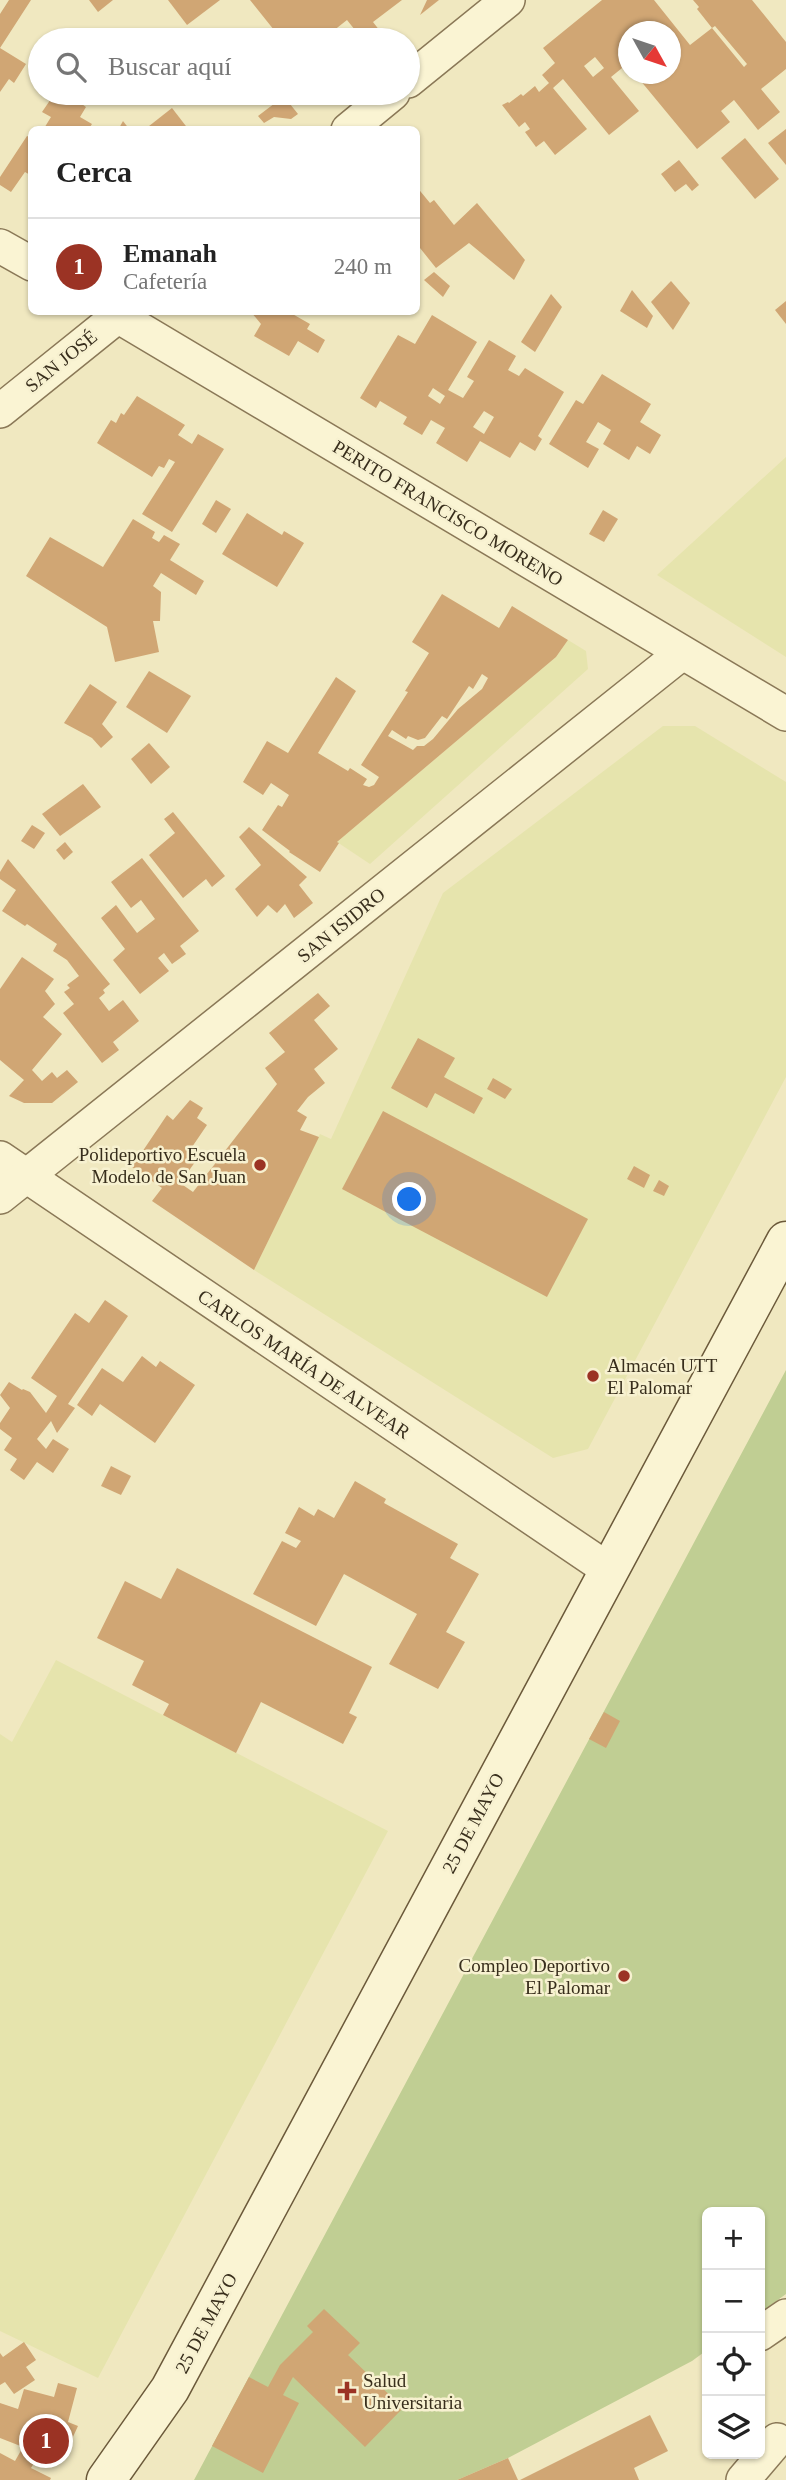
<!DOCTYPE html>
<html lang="es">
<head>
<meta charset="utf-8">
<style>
	:root { --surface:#fff; --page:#f6f6f6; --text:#222; --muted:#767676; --line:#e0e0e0; --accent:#9b3324 }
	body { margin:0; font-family:"Times New Roman",serif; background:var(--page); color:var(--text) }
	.controls { position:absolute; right:21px; bottom:21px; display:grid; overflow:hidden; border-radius:10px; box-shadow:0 2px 5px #0004 }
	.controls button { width:63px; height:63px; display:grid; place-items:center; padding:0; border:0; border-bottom:2px solid var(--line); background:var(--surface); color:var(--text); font:35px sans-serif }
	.compass { position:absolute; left:618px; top:21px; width:63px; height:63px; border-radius:50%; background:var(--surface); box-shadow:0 2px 5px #0004; rotate:130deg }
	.you { position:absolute; left:410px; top:1200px; width:24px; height:24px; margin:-18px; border:5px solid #fff; border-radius:50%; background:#1a73e8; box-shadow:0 0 0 10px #1a73e833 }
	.badge { display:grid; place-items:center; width:46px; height:46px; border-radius:50%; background:var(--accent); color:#fff; font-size:23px; font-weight:700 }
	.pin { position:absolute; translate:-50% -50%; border:4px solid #fff; box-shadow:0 2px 7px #0006 }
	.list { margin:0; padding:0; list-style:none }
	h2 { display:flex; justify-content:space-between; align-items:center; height:91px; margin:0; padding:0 28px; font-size:30px }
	h2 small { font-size:23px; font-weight:400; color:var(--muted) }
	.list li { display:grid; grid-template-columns:46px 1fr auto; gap:21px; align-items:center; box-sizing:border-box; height:98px; padding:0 28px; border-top:2px solid var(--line) }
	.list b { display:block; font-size:26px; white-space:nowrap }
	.list p { margin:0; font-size:23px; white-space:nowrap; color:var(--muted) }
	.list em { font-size:23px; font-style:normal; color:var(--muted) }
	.icon { flex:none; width:38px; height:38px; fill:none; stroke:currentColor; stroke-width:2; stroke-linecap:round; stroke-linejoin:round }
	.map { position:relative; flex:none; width:786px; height:2480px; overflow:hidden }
	.search { position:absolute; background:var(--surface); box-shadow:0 2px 5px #0004; left:28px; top:28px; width:392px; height:77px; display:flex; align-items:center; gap:18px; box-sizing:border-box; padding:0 24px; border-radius:38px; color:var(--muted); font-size:26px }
	.panel { position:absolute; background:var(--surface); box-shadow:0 2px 5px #0004; left:28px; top:126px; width:392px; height:189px; border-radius:10px }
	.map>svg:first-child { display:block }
	.farmland { fill:#e6e4ad }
	.green { fill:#c0ce93 }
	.building { fill:#d0a674; fill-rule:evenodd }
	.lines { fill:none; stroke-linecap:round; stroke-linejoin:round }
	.street-casing { stroke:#8a7857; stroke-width:36 }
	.secondary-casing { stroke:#6b593a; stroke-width:41 }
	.street { stroke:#faf4d3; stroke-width:33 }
	.secondary { stroke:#faf4d3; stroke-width:38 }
	.poi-dot { fill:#9b3324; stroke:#f7f1d0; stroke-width:2.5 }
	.labels { text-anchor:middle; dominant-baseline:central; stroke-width:5; stroke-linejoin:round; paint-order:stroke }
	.street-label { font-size:19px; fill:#382e1c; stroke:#f7f1d0 }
	.poi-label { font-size:19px; fill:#382e1c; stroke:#f7f1d0; text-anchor:end }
</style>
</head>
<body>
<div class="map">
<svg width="786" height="2480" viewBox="0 0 786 2480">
	<rect width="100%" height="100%" fill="#f0e8c0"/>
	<g class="farmland">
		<path d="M786,457V657L657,575Z"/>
		<path d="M568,640L586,651L588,669L370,864L337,842L556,657Z"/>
		<path d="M663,726H695L786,782V1077L588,1449L553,1458L254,1270L320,1134L331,1139L443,893Z"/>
		<path d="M56,1660L388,1831L98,2378L0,2331V1734L12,1742Z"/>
	</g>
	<path class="green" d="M786,1370V2294L760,2313V2212H707V2350L692,2361L508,2458L457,2480H194Z"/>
	<g class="building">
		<path d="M9,0H31L0,48L26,64L14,83L9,79L0,92V14Z"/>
		<path d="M89,0H113L98,12Z"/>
		<path d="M168,0H220L187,25Z"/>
		<path d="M250,0H402L373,22L387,40H363L347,20L328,35L331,38L328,40H282Z"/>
		<path d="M427,0H439L420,15Z"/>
		<path d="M602,0H654L690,45L712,28L744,67L747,64L715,26L712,28L697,9L699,7L693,0H752L786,42V69L761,89L780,112L758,130L734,100L721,111L730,122L697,149L635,74H670V32H628V66L627,64L611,77L639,111L609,135L563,79L553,88L587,129L555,155L544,141L536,147L525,132L530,129L525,122L519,127L502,105L508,102L509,103L521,94L523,96L535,86L539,92L549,83L542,75L555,63L543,48ZM595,57L604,68L593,77L584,66Z"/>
		<path d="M55,93H75L72,97L86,107L80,117L92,124L88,130H43L51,117L42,112Z"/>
		<path d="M133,93H158L142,105Z"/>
		<path d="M280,93H303L290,104L298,114L291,119L274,117L264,123L258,116L283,97Z"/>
		<path d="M172,108L189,130H144Z"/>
		<path d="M123,121L130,130H118Z"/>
		<path d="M786,129V165L768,143Z"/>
		<path d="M27,136L32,138V176L25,172L11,192L0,185V177Z"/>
		<path d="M745,138L779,179L755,199L721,158Z"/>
		<path d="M679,160L699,185L692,191L686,184L675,192L661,174Z"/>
		<path d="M416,186L430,203L434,200L454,225L477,203L525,260L514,280L469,243L436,268L416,243Z"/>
		<path d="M434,272L450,286L443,297L424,280Z"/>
		<path d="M671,281L690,303L673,330L651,302Z"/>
		<path d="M632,290L653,316L647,328L620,311Z"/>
		<path d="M551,294L562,307L535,352L521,342Z"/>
		<path d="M786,301V324L775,310Z"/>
		<path d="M251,312H289L310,324L307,329L325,340L318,353L298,341L289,356L254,336L261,324Z"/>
		<path d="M432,315L477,342L448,390L463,398L474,381L467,377L489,340L516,356L508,370L519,376L525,368L564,392L538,436L542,439L535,451L520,442L510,458L480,441L467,462L436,443L445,428L431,420L422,435L403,424L407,417L380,401L376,408L360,398L398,335L415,344ZM433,388L445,396L440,404L428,396ZM484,411L494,417L484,434L473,427Z"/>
		<path d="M602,374L651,404L640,422L661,435L650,454L637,446L629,460L603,444L611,430L598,422L586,442L599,449L588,468L549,444L576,400L583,404Z"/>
		<path d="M137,396L185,425L178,435L192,444L198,434L224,449L172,532L142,514L175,462L169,459L164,468L159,466L152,477L97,443L111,420L116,423L121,413L124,415Z"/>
		<path d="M216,500L231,509L216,533L202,524Z"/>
		<path d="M603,510L618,519L604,542L589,534Z"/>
		<path d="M247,513L282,535L284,531L304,543L277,587L222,554Z"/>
		<path d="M133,519L155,532L152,538L159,542L164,535L180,544L170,560L204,581L196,595L161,573L153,586L161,592L160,621H153L159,652L115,662L107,627L26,576L50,537L103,567Z"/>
		<path d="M442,594L499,628L512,606L568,640L556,657L337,842L339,843L320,872L289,852L290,851L262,830L278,805L282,807L289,795L271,783L263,795L243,782L267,741L288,753L336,677L356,691L318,753L348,771L350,768L367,779L363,785L369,787L374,785L379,777L361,765L408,692L405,691L429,653L412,642ZM482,674L488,678L482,689L458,709L433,739L424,746H417L413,750L388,736L392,730L406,739L408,736L418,740L425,738L442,716L447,719L469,686L473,689Z"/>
		<path d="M149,671L191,696L167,733L126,707Z"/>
		<path d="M90,684L117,702L102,724L113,737L101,748L92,738L64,723Z"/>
		<path d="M149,743L170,767L151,784L131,759Z"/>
		<path d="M83,784L101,807L60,836L42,814Z"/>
		<path d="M173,812L225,876L212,887L206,879L183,898L149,855L175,833L164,819Z"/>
		<path d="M32,825L45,833L34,849L21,841Z"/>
		<path d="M249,827L307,877L299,885L313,903L294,918L285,904L277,913L268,905L257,917L235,889L261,865L239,837Z"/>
		<path d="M65,842L73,852L64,860L56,850Z"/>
		<path d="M142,858L199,931L180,946L186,954L172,964L164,953L158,958L169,971L140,994L113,960L125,949L101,918L116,905L137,933L155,919L141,900L131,908L111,882Z"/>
		<path d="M8,859L110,984L103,990L105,993L99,998L109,1011L123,1000L139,1021L113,1042L119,1050L102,1063L63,1013L74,1004L64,992L70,988L67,985L79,976L67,960L53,951L57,944L27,924L25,926L2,911L16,890L0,879V872Z"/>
		<path d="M22,957L54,979L45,991L55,1004L43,1017L62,1034L32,1070L42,1081L52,1072L57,1078L67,1070L78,1082L52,1103H24L9,1096L24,1080L0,1060V989Z"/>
		<path d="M318,993L330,1006L314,1020L338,1049L314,1069L325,1083L308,1097L297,1111L307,1117L300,1130L319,1137L254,1270L152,1201L162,1188L132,1167L167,1115L173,1120L190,1100L203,1108L197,1118L207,1125L192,1147V1155L198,1158L180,1183L193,1192L277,1084L265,1068L285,1052L269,1033Z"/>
		<path d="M418,1038L455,1058L444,1077L483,1098L474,1114L435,1093L427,1108L391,1088Z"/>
		<path d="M493,1078L512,1089L505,1099L487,1089Z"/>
		<path d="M383,1111L588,1219L547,1297L342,1189Z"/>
		<path d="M634,1166L650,1175L644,1188L627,1179Z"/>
		<path d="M659,1180L669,1186L664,1196L653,1191Z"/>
		<path d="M105,1300L128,1316L68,1404L75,1408L57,1433L51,1421L37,1439L46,1449L53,1439L69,1449L53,1473L37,1462L24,1480L10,1470L17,1459L4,1450L12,1438L0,1429V1423L10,1408L0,1395L9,1382L22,1390L23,1389L30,1392L46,1413L57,1396L31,1378L75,1313L89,1323Z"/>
		<path d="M142,1356L156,1367L160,1361L195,1385L155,1443L100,1404L92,1416L77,1405L102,1368L123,1382Z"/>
		<path d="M111,1466L131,1476L121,1495L101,1486Z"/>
		<path d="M355,1481L386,1499L384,1503L458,1544L450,1558L479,1574L446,1632L465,1642L438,1689L389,1664L417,1614L344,1574L316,1626L253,1594L282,1541L296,1548L301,1541L285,1533L299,1507L314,1516L318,1509L334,1518Z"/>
		<path d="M177,1568L372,1667L349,1713L357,1717L343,1744L261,1702L236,1753L163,1715L169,1704L132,1685L144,1661L97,1638L125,1581L161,1599Z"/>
		<path d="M604,1712L620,1721L606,1748L589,1739Z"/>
		<path d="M324,2309L360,2343L348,2355L403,2408L365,2447L293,2377L283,2395L299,2403L263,2473L212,2446L249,2377L268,2387L280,2365L313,2332L307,2326Z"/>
		<path d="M24,2342L36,2360L26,2367L35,2380L14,2394L5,2382L0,2385V2353L3,2357Z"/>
		<path d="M58,2383L77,2388L68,2422L78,2426L72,2439L53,2433L43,2454L40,2453L31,2468L51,2478L50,2480H0V2453L15,2461L23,2447L0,2438V2403L18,2409L24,2389L54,2397Z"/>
		<path d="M650,2415L668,2451L634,2468L639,2480H520Z"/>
		<path d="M508,2458L518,2480H457Z"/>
	</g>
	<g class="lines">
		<defs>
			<g id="street">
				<path d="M408,81L508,0"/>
				<path d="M348,130L393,93"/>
				<path d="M0,246L32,264"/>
				<path d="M111,312L786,714"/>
				<path d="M0,411L123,312"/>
				<path d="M0,1158L609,1570"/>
				<path d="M0,1197L682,653"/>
				<path d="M760,2334L786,2316"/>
				<path d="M743,2480L777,2440"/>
			</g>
			<path id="secondary" d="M106,2480L170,2389L786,1241"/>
		</defs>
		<use href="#street" class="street-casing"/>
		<use href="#secondary" class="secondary-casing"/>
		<use href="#street" class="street"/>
		<use href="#secondary" class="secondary"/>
	</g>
	<g class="poi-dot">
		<circle cx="260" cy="1165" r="7"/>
		<circle cx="593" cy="1376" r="7"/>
		<circle cx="624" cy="1976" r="7"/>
		<path d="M343.5 2380.5h7v7h7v7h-7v7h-7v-7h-7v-7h7z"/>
	</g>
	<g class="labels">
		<g class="street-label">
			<text transform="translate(61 361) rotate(-39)">SAN JOSÉ</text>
			<text transform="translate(448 513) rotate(31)">PERITO FRANCISCO MORENO</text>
			<text transform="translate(341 925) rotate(-39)">SAN ISIDRO</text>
			<text transform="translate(304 1364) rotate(34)">CARLOS MARÍA DE ALVEAR</text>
			<text transform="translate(473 1823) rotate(-62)">25 DE MAYO</text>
			<text transform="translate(206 2323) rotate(-62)">25 DE MAYO</text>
		</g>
		<g class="poi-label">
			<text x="246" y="1154">Polideportivo Escuela<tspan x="246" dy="22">Modelo de San Juan</tspan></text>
			<text x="607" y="1365" text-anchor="start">Almacén UTT<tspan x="607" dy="22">El Palomar</tspan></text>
			<text x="610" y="1965">Compleo Deportivo<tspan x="610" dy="22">El Palomar</tspan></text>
			<text x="363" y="2380" text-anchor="start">Salud<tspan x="363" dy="22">Universitaria</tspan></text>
		</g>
	</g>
</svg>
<div class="controls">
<button>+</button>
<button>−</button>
<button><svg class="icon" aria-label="locate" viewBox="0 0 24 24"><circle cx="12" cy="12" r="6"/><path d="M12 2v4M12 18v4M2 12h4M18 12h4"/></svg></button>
<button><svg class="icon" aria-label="layers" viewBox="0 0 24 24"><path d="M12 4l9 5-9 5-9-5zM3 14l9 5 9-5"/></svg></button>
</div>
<svg class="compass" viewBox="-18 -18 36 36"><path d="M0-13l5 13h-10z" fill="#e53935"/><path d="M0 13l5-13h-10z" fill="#767676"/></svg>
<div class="you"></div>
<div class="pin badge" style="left:46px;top:2441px">1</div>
<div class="search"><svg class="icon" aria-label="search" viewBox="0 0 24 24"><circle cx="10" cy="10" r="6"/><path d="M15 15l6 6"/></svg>Buscar aquí</div>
<section class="panel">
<h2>Cerca<small></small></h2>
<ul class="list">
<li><span class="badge">1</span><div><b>Emanah</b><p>Cafetería</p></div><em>240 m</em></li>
</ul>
</section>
</div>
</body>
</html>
